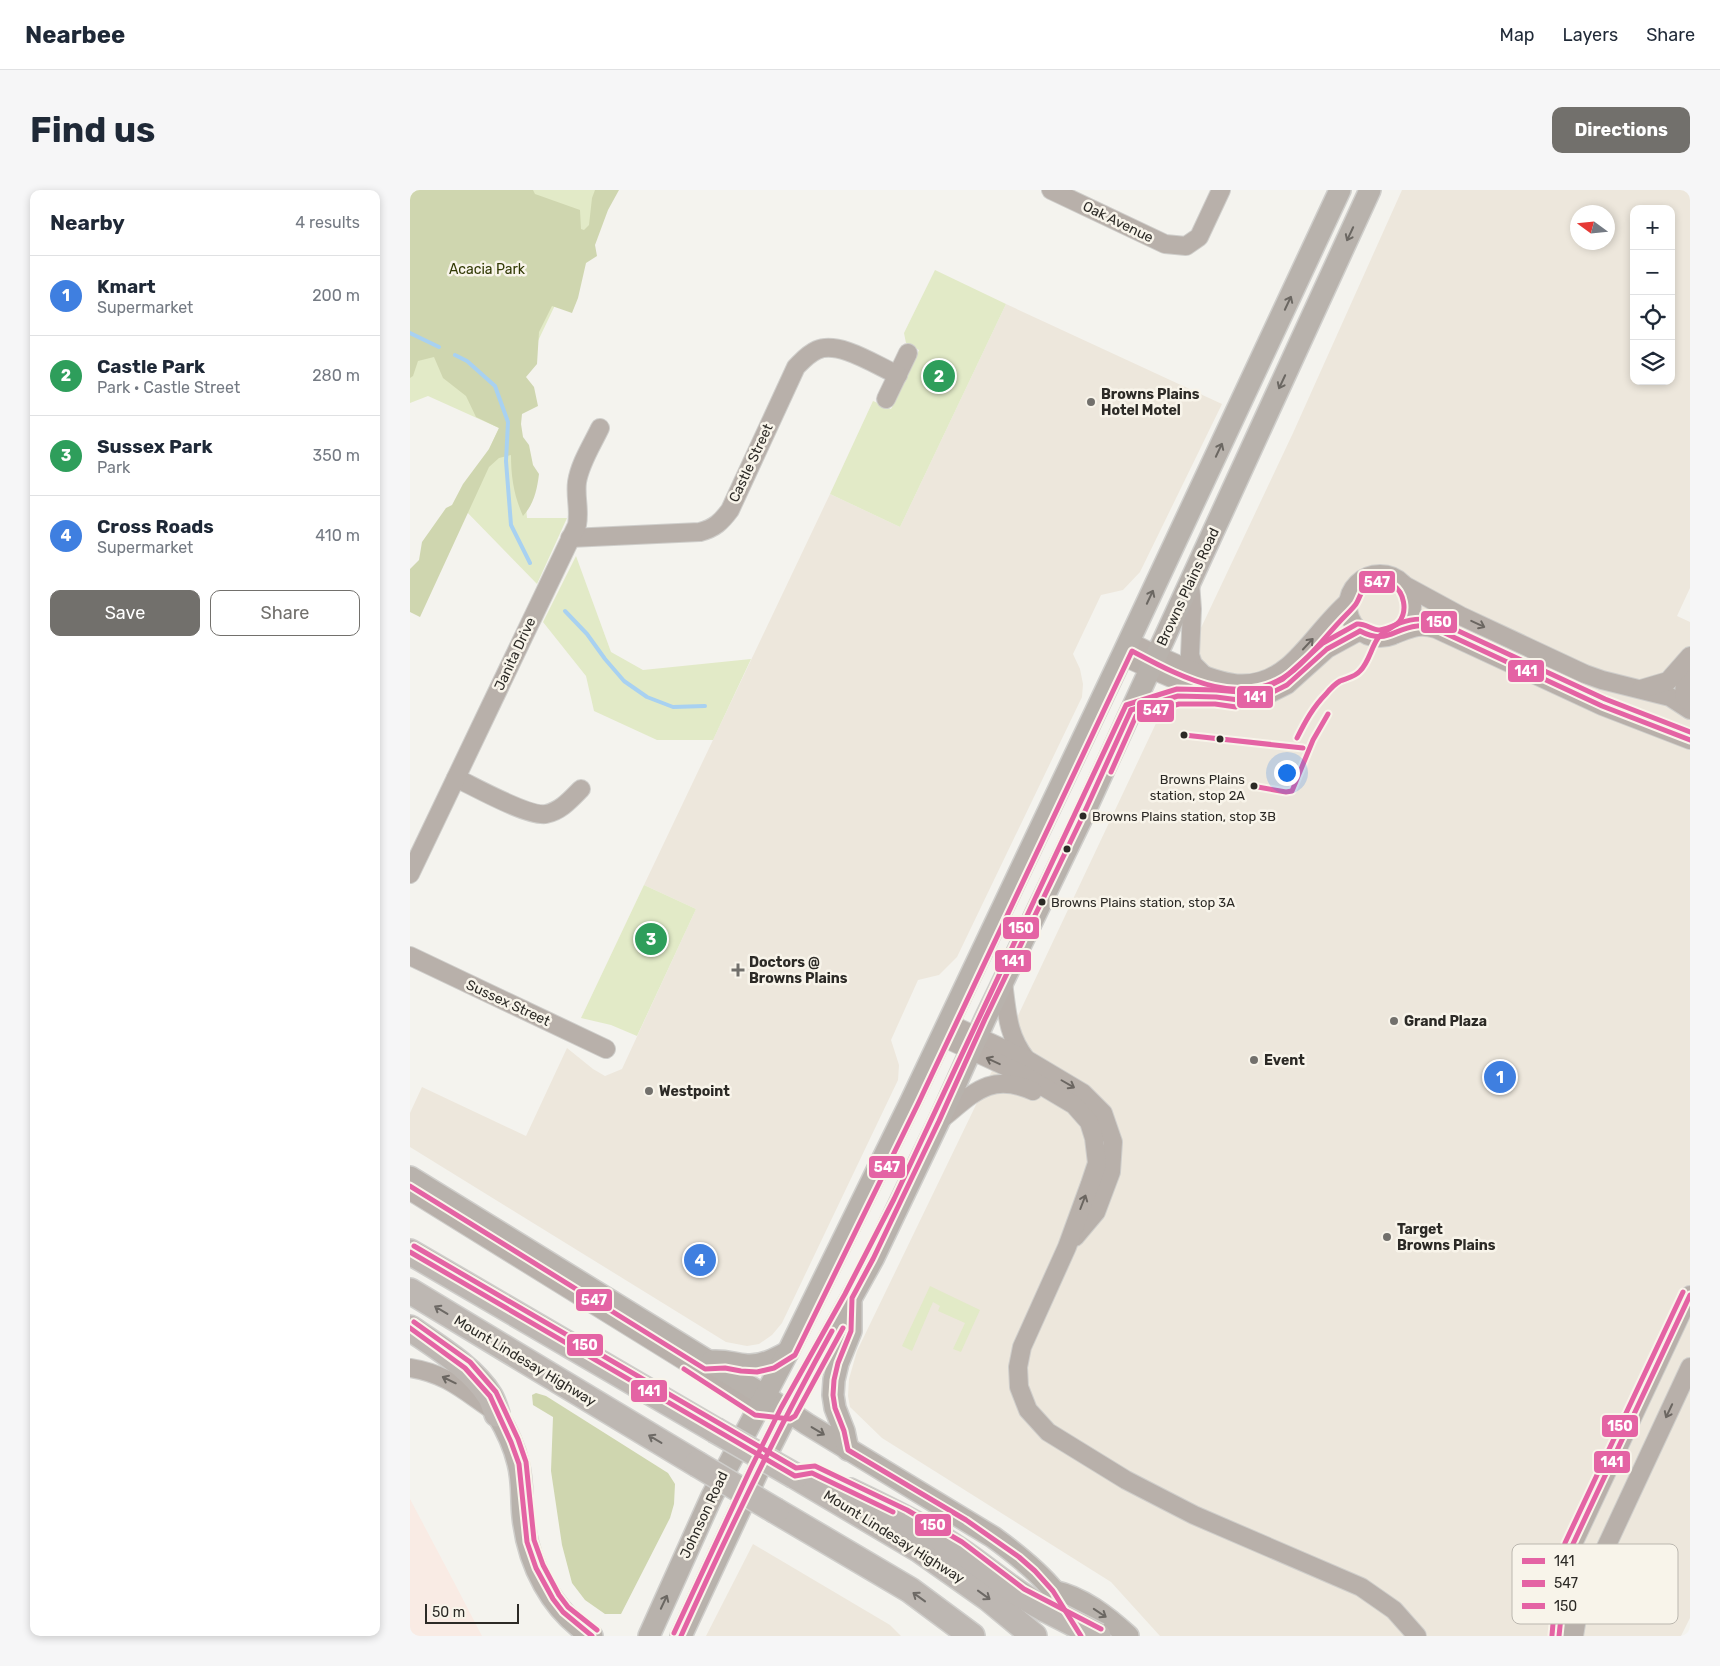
<!DOCTYPE html>
<html lang="en">
<head>
<meta charset="utf-8">
<style>
	:root { --surface:#fff; --page:#f6f6f7; --text:#1f2937; --muted:#747a83; --line:#e0e1e3; --accent:#72706c }
	body { margin:0; font-family:Rubik,sans-serif; background:var(--page); color:var(--text) }
	.controls { position:absolute; right:15px; top:15px; display:grid; overflow:hidden; border-radius:10px; box-shadow:0 2px 8px #0003 }
	.controls button { width:45px; height:45px; display:grid; place-items:center; padding:0; border:0; border-bottom:1px solid var(--line); background:var(--surface); color:var(--text); font:25px sans-serif }
	.compass { position:absolute; left:1160px; top:15px; width:45px; height:45px; border-radius:50%; background:var(--surface); box-shadow:0 2px 8px #0003; rotate:285deg }
	.scale { position:absolute; left:15px; bottom:12px; width:94px; box-sizing:border-box; padding-left:5px; border:2px solid #2c2a26; border-top:0; font-size:14px; line-height:18px; white-space:nowrap; color:#2c2a26; -webkit-text-stroke:4px #f8f4ea; paint-order:stroke }
	.you { position:absolute; left:876px; top:582px; width:18px; height:18px; margin:-12px; border:4px solid #fff; border-radius:50%; background:#1a73e8; box-shadow:0 0 0 8px #1a73e833 }
	.badge { display:grid; place-items:center; width:32px; height:32px; border-radius:50%; background:var(--accent); color:#fff; font-size:16px; font-weight:700 }
	.pin { position:absolute; translate:-50% -50%; border:2px solid #fff; box-shadow:0 1px 5px #0006 }
	.list { margin:0; padding:0; list-style:none }
	h2 { display:flex; justify-content:space-between; align-items:center; height:65px; margin:0; padding:0 20px; font-size:21px }
	h2 small { font-size:16px; font-weight:400; color:var(--muted) }
	.list li { display:grid; grid-template-columns:32px 1fr auto; gap:15px; align-items:center; box-sizing:border-box; height:80px; padding:0 20px; border-top:1px solid var(--line) }
	.list b { display:block; font-size:19px; white-space:nowrap }
	.list p { margin:0; font-size:16px; white-space:nowrap; color:var(--muted) }
	.list em { font-size:16px; font-style:normal; color:var(--muted) }
	.actions { display:flex; gap:10px; padding:15px 20px }
	.actions a { flex:1; padding:11px 0; border:1px solid var(--accent); border-radius:10px; text-align:center; font-size:18px; color:var(--accent) }
	.actions .main { background:var(--accent); color:#fff }
	.icon { flex:none; width:28px; height:28px; fill:none; stroke:currentColor; stroke-width:2; stroke-linecap:round; stroke-linejoin:round }
	.map { position:relative; flex:none; width:1280px; height:1446px; overflow:hidden; border-radius:10px }
	header { display:flex; align-items:center; gap:30px; box-sizing:border-box; height:70px; padding:0 25px; background:var(--surface); border-bottom:1px solid var(--line) }
	header strong { font-size:24px }
	nav { display:flex; gap:28px; margin-inline-start:auto; font-size:18px }
	.intro { display:flex; align-items:center; justify-content:space-between; box-sizing:border-box; height:120px; padding:0 30px }
	h1 { margin:0; font-size:35px }
	.button { padding:12px 22px; border-radius:10px; background:var(--accent); color:#fff; font-size:18px; font-weight:700 }
	main { display:flex; gap:30px; padding:0 30px }
	aside { flex:1; background:var(--surface); border-radius:10px; box-shadow:0 2px 8px #0003 }
	.map>svg:first-child { display:block }
	.built { fill:#ede7dc; fill-rule:evenodd }
	.industrial { fill:#f9ebe4 }
	.green { fill:#e2eac7 }
	.forest { fill:#cfd6af }
	.lines { fill:none; stroke-linecap:round; stroke-linejoin:round }
	.stream { stroke:#a8d1f1; stroke-width:4 }
	.minor-casing { stroke:#cfcecb; stroke-width:20 }
	.major-casing { stroke:#cfcecb; stroke-width:24 }
	.highway-casing { stroke:#cfcecb; stroke-width:28 }
	.minor { stroke:#b8b0aa; stroke-width:18 }
	.major { stroke:#b8b2ac; stroke-width:21 }
	.highway { stroke:#bdb7b2; stroke-width:25 }
	.highway-bridge-casing { stroke:#cfcecb; stroke-width:28; stroke-linecap:butt }
	.highway-bridge { stroke:#bdb7b2; stroke-width:25 }
	.bus-1-casing { stroke:#f8f4ea; stroke-width:9 }
	.bus-2-casing { stroke:#f8f4ea; stroke-width:9 }
	.bus-3-casing { stroke:#f8f4ea; stroke-width:9 }
	.bus-1 { stroke:#e463a4; stroke-width:5 }
	.bus-2 { stroke:#e463a4; stroke-width:5 }
	.bus-3 { stroke:#e463a4; stroke-width:5 }
	.oneway { stroke:#6b6762 }
	.oneway2 { stroke:#6b6661 }
	.oneway3 { stroke:#6d6965 }
	.poi-dot { fill:#72706c; stroke:#f8f4ea; stroke-width:2 }
	.bus-dot { fill:#2c2a26; stroke:#f8f4ea; stroke-width:2 }
	.labels { text-anchor:middle; dominant-baseline:central; stroke-width:5; stroke-linejoin:round; paint-order:stroke }
	.bus-label { font-size:13px; fill:#2c2a26; stroke:#f8f4ea; text-anchor:start }
	.street-label { font-size:14px; fill:#2c2a26; stroke:#f8f4ea }
	.park-label { font-size:14px; fill:#313904; stroke:#f8f4ea }
	.poi-label { font-size:14px; font-weight:bold; fill:#2c2a26; stroke:#f8f4ea; text-anchor:start }
	.key { fill:#f8f4ea; stroke:#bbb7af; stroke-width:1 }
	.key-label { font-size:14px; fill:#2c2a26 }
	.line-badge { stroke:#f8f4ea; stroke-width:2 }
	.badge-label { font-size:14px; text-anchor:middle; font-weight:bold; fill:#fff }
</style>
</head>
<body>
<header>
<strong>Nearbee</strong>
<nav><a>Map</a><a>Layers</a><a>Share</a></nav>
</header>
<div class="intro"><h1>Find us</h1><a class="button">Directions</a></div>
<main>
<aside>
<h2>Nearby<small>4 results</small></h2>
<ul class="list">
<li><span class="badge" style="background:#3f7fe0">1</span><div><b>Kmart</b><p>Supermarket</p></div><em>200 m</em></li>
<li><span class="badge" style="background:#2e9e5b">2</span><div><b>Castle Park</b><p>Park · Castle Street</p></div><em>280 m</em></li>
<li><span class="badge" style="background:#2e9e5b">3</span><div><b>Sussex Park</b><p>Park</p></div><em>350 m</em></li>
<li><span class="badge" style="background:#3f7fe0">4</span><div><b>Cross Roads</b><p>Supermarket</p></div><em>410 m</em></li>
</ul>
<div class="actions"><a class="main">Save</a><a>Share</a></div>
</aside>
<div class="map">
<svg width="1280" height="1446" viewBox="0 0 1280 1446">
	<rect width="100%" height="100%" fill="#f4f3ee"/>
	<g class="built">
		<path d="M992,0H1280V398L1267,426L1280,432V1428L1271,1446H750L701,1392L472,1248L440,1217L438,1206L439,1189L447,1161L563,921L883,243ZM1224,19H1261V191H1224ZM1168,22H1198V52H1168Z"/>
		<path d="M596,114L812,214L730,382L713,400L691,405L663,464L670,479L673,494L672,507L547,767L529,785L508,790L481,850L489,875L488,890L372,1133L362,1145L349,1154L337,1156L316,1152L0,957V923L12,897L116,946L157,858L183,879L195,886L212,879L286,719L234,695L420,304L490,337Z"/>
		<path d="M343,1354L480,1435L491,1446H296Z"/>
	</g>
	<path class="industrial" d="M0,1309L45,1394L72,1446H0Z"/>
	<g class="green">
		<path d="M0,0H200L106,197L117,328H157L127,394L52,317L89,238L18,206L0,213Z"/>
		<path d="M525,80L596,114L490,337L420,304L463,211L481,219L509,160L496,153L494,143Z"/>
		<path d="M166,366L201,462L233,480L341,469L303,550H247L184,521L176,486L133,432Z"/>
		<path d="M234,695L286,719L227,846L201,835L171,828Z"/>
		<path d="M520,1096L570,1120L551,1162L543,1159L555,1133L528,1121L530,1116L523,1112L502,1161L492,1156Z"/>
	</g>
	<g class="forest">
		<path d="M0,0H123L125,4L170,20L171,39L174,40L179,35L182,8L185,0H209L198,20L185,55L187,66L176,73L168,108L162,123L142,116L129,142L127,174L116,187L124,197L128,216L112,224L111,234L113,247L119,255L123,275L129,284C127,300 124,314 113,326C104,306 101,287 101,265L89,268L79,277L10,427L0,422V379L9,370L12,352L36,318L42,315L53,294L79,259L89,238L66,227L56,206L33,188L24,167L8,171L3,186L0,188Z"/>
		<path d="M126,1203L136,1206L258,1283L265,1294L264,1314L260,1328L211,1424H195L175,1410L162,1393L152,1355L141,1281L143,1227L123,1215L122,1205Z"/>
	</g>
	<g class="lines">
		<g class="stream">
			<path d="M0,143L29,157"/>
			<path d="M45,165L57,171L85,196L98,232L96,271L101,335L120,373"/>
			<path d="M155,421L177,444L195,469L214,491L237,507L263,517L295,516"/>
		</g>
		<defs>
			<g id="minor">
				<path d="M641,0L755,54L776,56L789,47L811,0"/>
				<path d="M476,209L498,163"/>
				<path d="M160,348L290,342C305,338 311,332 320,320L386,177C393,170 398,164 407,160C429,150 467,176 488,185"/>
				<circle cx="970" cy="416" r="32"/>
				<path d="M780,392L782,419L780,465L783,474L793,484"/>
				<path d="M994,395L1051,426L1175,484L1192,490L1260,507L1280,520"/>
				<path d="M986,444C1002,438 1009,434 1026,439L1192,516L1280,550"/>
				<path d="M719,451C737,461 756,469 774,477C811,493 843,505 878,476C900,457 916,431 938,412"/>
				<path d="M712,466L740,479L806,507L829,510L857,505L877,495L917,459L950,441"/>
				<path d="M1280,470L1275,489L1274,505L1280,513"/>
				<path d="M1231,499L1258,491L1280,466"/>
				<path d="M721,520L768,506L795,507"/>
				<path d="M46,588C65,597 118,627 136,624C151,621 161,609 171,599"/>
				<path d="M0,684L167,335C170,320 165,307 167,292C170,273 182,255 190,238"/>
				<path d="M0,766L196,859"/>
				<path d="M593,792C597,821 597,845 616,869"/>
				<path d="M538,833L616,869L673,903L693,923L703,952L701,982L686,1022L665,1047"/>
				<path d="M532,847L612,884L664,915L679,932L684,948L687,973L680,994L657,1057L612,1157L608,1177L609,1197L618,1220L638,1242L716,1290L784,1325L951,1397L984,1420L1007,1446"/>
				<path d="M529,931C562,905 579,881 623,901"/>
				<path d="M0,1001L302,1188C321,1201 339,1218 362,1220"/>
				<path d="M0,1178C39,1184 56,1203 87,1223"/>
				<path d="M1149,1446C1152,1416 1153,1385 1162,1356L1280,1105"/>
				<path d="M1164,1446L1168,1422L1175,1402L1280,1177"/>
			</g>
			<g id="major">
				<path d="M0,987L355,1206L397,1234L583,1347C605,1363 627,1380 644,1401C652,1413 659,1426 666,1438"/>
				<path d="M302,1171C318,1170 323,1174 337,1175C352,1176 365,1169 378,1162"/>
				<path d="M87,1224C96,1239 104,1256 108,1273C113,1291 111,1309 113,1327C118,1374 141,1421 182,1446"/>
				<path d="M438,1260L434,1241L425,1218L423,1205L424,1190L428,1173L441,1141V1110"/>
				<path d="M643,1401C672,1407 697,1427 718,1446"/>
				<path d="M239,1446L302,1306L378,1162L501,911L712,466L930,0"/>
				<path d="M271,1446L348,1281L378,1222L463,1069L529,931L575,829L670,632L960,0"/>
			</g>
			<g id="highway">
				<path d="M0,1062L305,1240"/>
				<path d="M0,1101L287,1274"/>
				<path d="M0,1138C26,1156 63,1178 80,1206C83,1211 85,1218 87,1224"/>
				<path d="M385,1286L510,1360L578,1408L624,1446"/>
				<path d="M440,1301C477,1319 515,1337 549,1360C578,1379 603,1403 635,1419"/>
				<path d="M366,1321L500,1400L562,1446"/>
			</g>
		</defs>
		<use href="#minor" class="minor-casing"/>
		<use href="#major" class="major-casing"/>
		<use href="#highway" class="highway-casing"/>
		<use href="#minor" class="minor"/>
		<use href="#major" class="major"/>
		<use href="#highway" class="highway"/>
		<defs>
			<g id="highway-bridge">
				<path d="M305,1240L385,1286"/>
				<path d="M287,1274L366,1321"/>
				<path d="M635,1419L688,1446"/>
			</g>
		</defs>
		<use href="#highway-bridge" class="highway-bridge-casing"/>
		<use href="#highway-bridge" class="highway-bridge"/>
		<defs>
			<g id="bus-1">
				<path d="M950,441C977,455 982,439 1007,436C1013,435 1020,437 1026,439L1192,516L1280,550"/>
				<path d="M721,520L768,506L806,507L829,510L857,505L877,495L917,459L950,441"/>
				<path d="M0,1062L385,1286L402,1283L483,1322"/>
				<path d="M0,1138L55,1178L80,1206L101,1252L109,1274L117,1352L126,1378L143,1409L153,1422L182,1446"/>
				<path d="M271,1446C318,1342 367,1240 422,1141"/>
				<path d="M671,1446L643,1401L625,1381L609,1367L556,1330L438,1260L434,1241L425,1218L423,1205L424,1190L428,1173L441,1141L442,1108L463,1069L529,931L575,829L670,632L721,520"/>
				<path d="M1149,1446L1155,1389L1162,1356L1280,1105"/>
			</g>
			<g id="bus-2">
				<path d="M774,545L893,558"/>
				<path d="M701,582L726,526L769,514H805L826,517"/>
				<path d="M842,596L876,602L882,601L903,550L918,524"/>
				<path d="M0,996L295,1179L315,1178L331,1181L347,1182L364,1178L385,1165L508,914L722,461C771,487 834,522 884,480C903,464 918,443 936,425C939,422 943,418 946,414C951,406 951,397 961,394C968,391 977,391 983,395C994,402 998,421 989,432C983,438 974,440 968,448C961,458 959,472 950,481C945,487 937,488 930,491C925,494 920,499 916,504C903,517 895,532 887,548"/>
				<path d="M274,1179L345,1225L380,1229L385,1226L433,1138"/>
			</g>
			<g id="bus-3">
				<path d="M4,1056L386,1278L405,1276L497,1320L552,1352L614,1399L691,1439"/>
				<path d="M4,1132L60,1172L86,1202L108,1249L116,1272L124,1350L133,1375L149,1405L158,1417L187,1440"/>
				<path d="M264,1443L341,1278L371,1218L435,1104L484,1009L716,515L767,499L806,500L829,502L855,498L873,489L913,453L947,434C955,433 962,440 970,440C977,439 983,436 990,433C1004,428 1015,428 1029,432L1195,509L1280,542"/>
				<path d="M1142,1445L1147,1388L1155,1353L1273,1102"/>
			</g>
		</defs>
		<use href="#bus-1" class="bus-1-casing"/>
		<use href="#bus-2" class="bus-2-casing"/>
		<use href="#bus-3" class="bus-3-casing"/>
		<use href="#bus-1" class="bus-1"/>
		<use href="#bus-2" class="bus-2"/>
		<use href="#bus-3" class="bus-3"/>
	</g>
	<defs><path id="oneway-shaft" d="M-6 0H5M1.5-3L5.5 0L1.5 3" fill="none" stroke-width="1.6" stroke-linecap="round" stroke-linejoin="round" transform="scale(1.25)"/></defs>
	<g class="oneway">
		<use href="#oneway-shaft" transform="translate(940 44) rotate(115)"/>
		<use href="#oneway-shaft" transform="translate(878 113) rotate(-65)"/>
		<use href="#oneway-shaft" transform="translate(872 192) rotate(115)"/>
		<use href="#oneway-shaft" transform="translate(809 260) rotate(-65)"/>
		<use href="#oneway-shaft" transform="translate(740 407) rotate(-65)"/>
		<use href="#oneway-shaft" transform="translate(408 1241) rotate(31)"/>
		<use href="#oneway-shaft" transform="translate(254 1412) rotate(-65)"/>
		<use href="#oneway-shaft" transform="translate(690 1423) rotate(34)"/>
	</g>
	<g class="oneway2">
		<use href="#oneway-shaft" transform="translate(1068 434) rotate(25)"/>
		<use href="#oneway-shaft" transform="translate(898 454) rotate(-47)"/>
		<use href="#oneway-shaft" transform="translate(583 871) rotate(-155)"/>
		<use href="#oneway-shaft" transform="translate(658 894) rotate(30)"/>
		<use href="#oneway-shaft" transform="translate(673 1012) rotate(-69)"/>
		<use href="#oneway-shaft" transform="translate(39 1190) rotate(-154)"/>
		<use href="#oneway-shaft" transform="translate(1259 1221) rotate(115)"/>
	</g>
	<g class="oneway3">
		<use href="#oneway-shaft" transform="translate(31 1120) rotate(-149)"/>
		<use href="#oneway-shaft" transform="translate(245 1249) rotate(-149)"/>
		<use href="#oneway-shaft" transform="translate(574 1405) rotate(36)"/>
		<use href="#oneway-shaft" transform="translate(509 1407) rotate(-144)"/>
	</g>
	<g class="poi-dot">
		<circle cx="681" cy="212" r="5"/>
		<path d="M325.5 772.5h5v5h5v5h-5v5h-5v-5h-5v-5h5z"/>
		<circle cx="984" cy="831" r="5"/>
		<circle cx="844" cy="870" r="5"/>
		<circle cx="239" cy="901" r="5"/>
		<circle cx="977" cy="1047" r="5"/>
	</g>
	<g class="bus-dot">
		<circle cx="774" cy="545" r="4.5"/>
		<circle cx="810" cy="549" r="4.5"/>
		<circle cx="844" cy="596" r="4.5"/>
		<circle cx="673" cy="626" r="4.5"/>
		<circle cx="657" cy="659" r="4.5"/>
		<circle cx="632" cy="712" r="4.5"/>
	</g>
	<g class="labels">
		<g class="bus-label">
			<text x="835" y="589" text-anchor="end">Browns Plains<tspan x="835" dy="16">station, stop 2A</tspan></text>
			<text x="682" y="626">Browns Plains station, stop 3B</text>
			<text x="641" y="712">Browns Plains station, stop 3A</text>
		</g>
		<g class="street-label">
			<text transform="translate(708 32) rotate(26)">Oak Avenue</text>
			<text transform="translate(341 273) rotate(-65)">Castle Street</text>
			<text transform="translate(778 397) rotate(-65)">Browns Plains Road</text>
			<text transform="translate(105 464) rotate(-65)">Janita Drive</text>
			<text transform="translate(98 813) rotate(25)">Sussex Street</text>
			<text transform="translate(115 1171) rotate(31)">Mount Lindesay Highway</text>
			<text transform="translate(294 1325) rotate(-65)">Johnson Road</text>
			<text transform="translate(484 1347) rotate(32)">Mount Lindesay Highway</text>
		</g>
		<g class="park-label">
			<text x="77" y="79">Acacia Park</text>
		</g>
		<g class="poi-label">
			<text x="691" y="204">Browns Plains<tspan x="691" dy="16">Hotel Motel</tspan></text>
			<text x="339" y="772">Doctors @<tspan x="339" dy="16">Browns Plains</tspan></text>
			<text x="994" y="831">Grand Plaza</text>
			<text x="854" y="870">Event</text>
			<text x="249" y="901">Westpoint</text>
			<text x="987" y="1039">Target<tspan x="987" dy="16">Browns Plains</tspan></text>
		</g>
	</g>
	<rect x="1102" y="1354" width="166" height="80" rx="8" class="key"/>
	<rect x="1112" y="1368" width="23" height="6" fill="#e463a4"/>
	<rect x="1112" y="1390" width="23" height="7" fill="#e463a4"/>
	<rect x="1112" y="1413" width="23" height="6" fill="#e463a4"/>
	<g class="key-label">
		<text x="1144" y="1376">141</text>
		<text x="1144" y="1398">547</text>
		<text x="1144" y="1421">150</text>
	</g>
	<g class="line-badge">
		<rect x="948" y="380" width="38" height="24" rx="5" fill="#e463a4"/>
		<rect x="1010" y="420" width="38" height="24" rx="5" fill="#e463a4"/>
		<rect x="1097" y="469" width="38" height="24" rx="5" fill="#e463a4"/>
		<rect x="826" y="495" width="38" height="24" rx="5" fill="#e463a4"/>
		<rect x="726" y="509" width="39" height="24" rx="5" fill="#e463a4"/>
		<rect x="592" y="726" width="38" height="24" rx="5" fill="#e463a4"/>
		<rect x="584" y="759" width="38" height="24" rx="5" fill="#e463a4"/>
		<rect x="458" y="965" width="38" height="24" rx="5" fill="#e463a4"/>
		<rect x="165" y="1098" width="38" height="24" rx="5" fill="#e463a4"/>
		<rect x="156" y="1143" width="38" height="24" rx="5" fill="#e463a4"/>
		<rect x="220" y="1189" width="38" height="24" rx="5" fill="#e463a4"/>
		<rect x="1191" y="1224" width="38" height="24" rx="5" fill="#e463a4"/>
		<rect x="1183" y="1260" width="38" height="24" rx="5" fill="#e463a4"/>
		<rect x="504" y="1323" width="38" height="24" rx="5" fill="#e463a4"/>
	</g>
	<g class="badge-label">
		<text x="967" y="397">547</text>
		<text x="1029" y="437">150</text>
		<text x="1116" y="486">141</text>
		<text x="845" y="512">141</text>
		<text x="746" y="525">547</text>
		<text x="611" y="743">150</text>
		<text x="603" y="776">141</text>
		<text x="477" y="982">547</text>
		<text x="184" y="1115">547</text>
		<text x="175" y="1160">150</text>
		<text x="239" y="1206">141</text>
		<text x="1210" y="1241">150</text>
		<text x="1202" y="1277">141</text>
		<text x="523" y="1340">150</text>
	</g>
</svg>
<div class="controls">
<button>+</button>
<button>−</button>
<button><svg class="icon" aria-label="locate" viewBox="0 0 24 24"><circle cx="12" cy="12" r="6"/><path d="M12 2v4M12 18v4M2 12h4M18 12h4"/></svg></button>
<button><svg class="icon" aria-label="layers" viewBox="0 0 24 24"><path d="M12 4l9 5-9 5-9-5zM3 14l9 5 9-5"/></svg></button>
</div>
<svg class="compass" viewBox="-18 -18 36 36"><path d="M0-13l5 13h-10z" fill="#e53935"/><path d="M0 13l5-13h-10z" fill="#747a83"/></svg>
<div class="scale">50 m</div>
<div class="you"></div>
<div class="pin badge" style="left:1090px;top:887px;background:#3f7fe0">1</div>
<div class="pin badge" style="left:529px;top:186px;background:#2e9e5b">2</div>
<div class="pin badge" style="left:241px;top:749px;background:#2e9e5b">3</div>
<div class="pin badge" style="left:290px;top:1070px;background:#3f7fe0">4</div>
</div>
</main>
</body>
</html>
